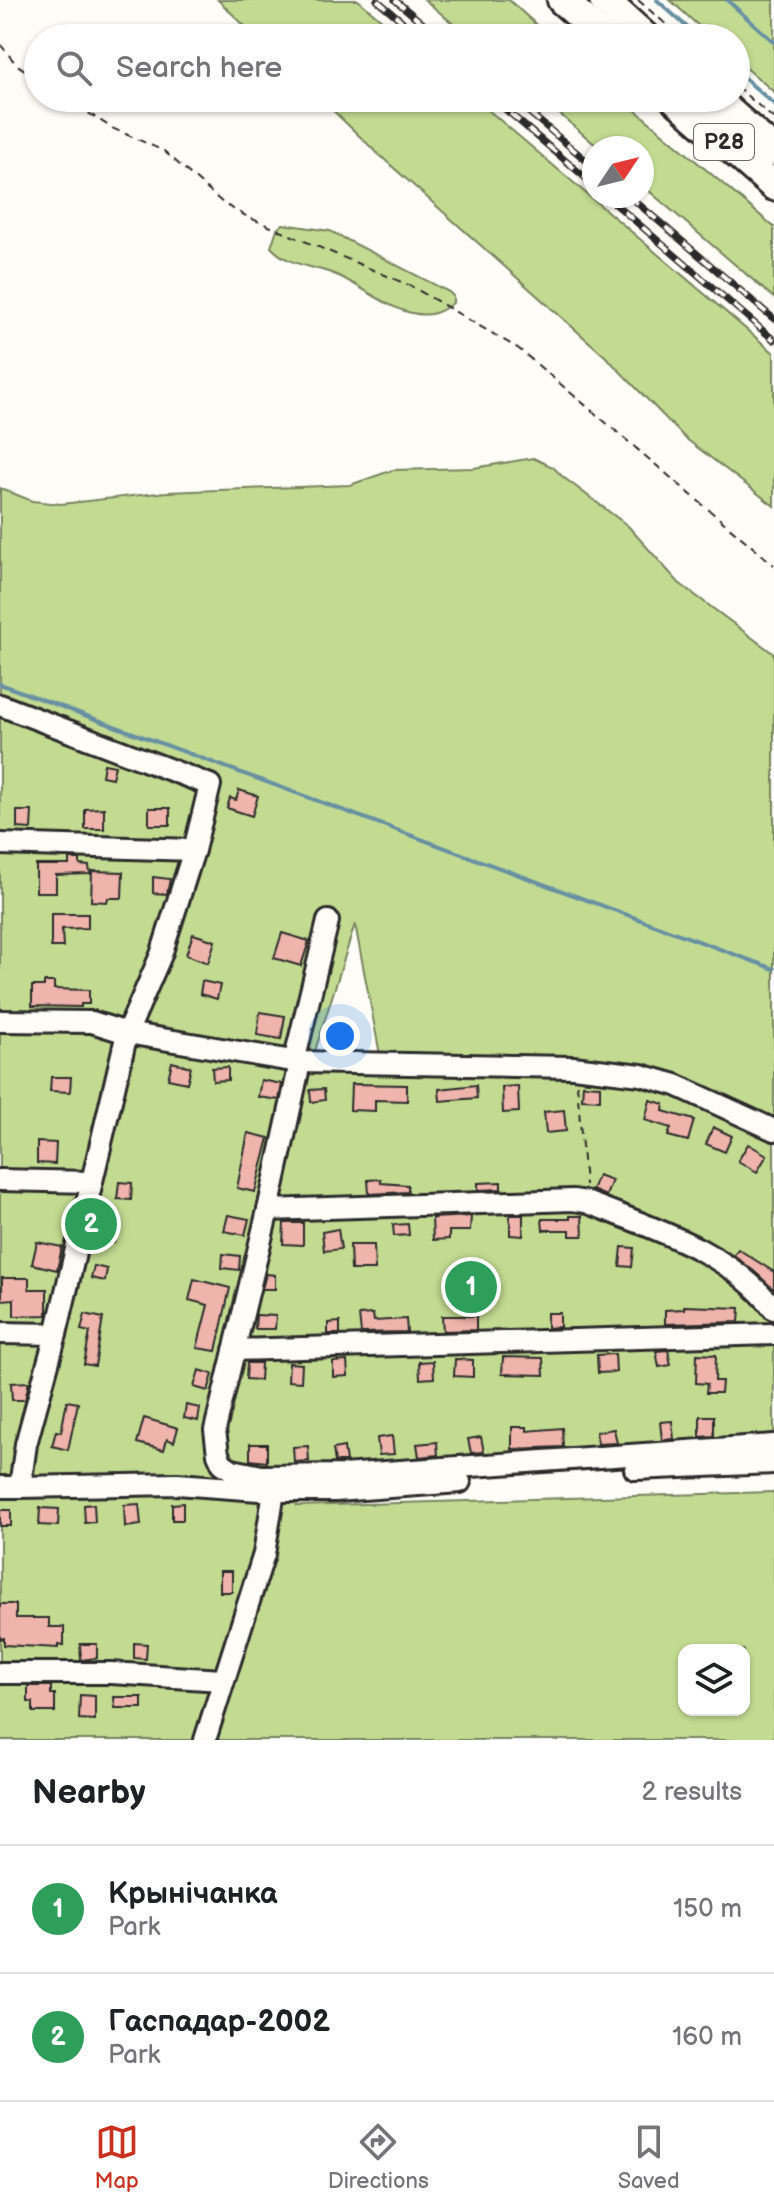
<!DOCTYPE html>
<html lang="en">
<head>
<meta charset="utf-8">
<style>
	:root { --surface:#fff; --page:#f2f2f2; --text:#202124; --muted:#757577; --line:#e0e0e0; --accent:#c8321e }
	body { margin:0; font-family:"Balsamiq Sans",sans-serif; background:var(--page); color:var(--text) }
	.controls { position:absolute; right:24px; bottom:24px; display:grid; overflow:hidden; border-radius:16px; box-shadow:0 2px 6px #0004 }
	.controls button { width:72px; height:72px; display:grid; place-items:center; padding:0; border:0; border-bottom:2px solid var(--line); background:var(--surface); color:var(--text); font:40px sans-serif }
	.compass { position:absolute; left:582px; top:136px; width:72px; height:72px; border-radius:50%; background:var(--surface); box-shadow:0 2px 6px #0004; rotate:55deg }
	.you { position:absolute; left:340px; top:1036px; width:28px; height:28px; margin:-20px; border:6px solid #fff; border-radius:50%; background:#1a73e8; box-shadow:0 0 0 12px #1a73e833 }
	.badge { display:grid; place-items:center; width:52px; height:52px; border-radius:50%; background:var(--accent); color:#fff; font-size:26px; font-weight:700 }
	.pin { position:absolute; translate:-50% -50%; border:4px solid #fff; box-shadow:0 2px 8px #0006 }
	.list { margin:0; padding:0; list-style:none }
	h2 { display:flex; justify-content:space-between; align-items:center; height:104px; margin:0; padding:0 32px; font-size:34px }
	h2 small { font-size:26px; font-weight:400; color:var(--muted) }
	.list li { display:grid; grid-template-columns:52px 1fr auto; gap:24px; align-items:center; box-sizing:border-box; height:128px; padding:0 32px; border-top:2px solid var(--line) }
	.list b { display:block; font-size:30px; white-space:nowrap }
	.list p { margin:0; font-size:26px; white-space:nowrap; color:var(--muted) }
	.list em { font-size:26px; font-style:normal; color:var(--muted) }
	.icon { flex:none; width:44px; height:44px; fill:none; stroke:currentColor; stroke-width:2; stroke-linecap:round; stroke-linejoin:round }
	.map { position:relative; flex:none; width:774px; height:1740px; overflow:hidden }
	.search { position:absolute; background:var(--surface); box-shadow:0 2px 6px #0004; left:24px; right:24px; top:24px; height:88px; display:flex; align-items:center; gap:20px; box-sizing:border-box; padding:0 28px; border-radius:44px; color:var(--muted); font-size:30px }
	.sheet { height:360px; background:var(--surface) }
	nav { display:flex; justify-content:space-around; align-items:center; box-sizing:border-box; height:112px; border-top:2px solid var(--line); background:var(--surface); font-size:22px; color:var(--muted) }
	nav a { display:grid; justify-items:center; gap:4px }
	nav .on { color:var(--accent) }
	.map>svg:first-child { display:block }
	.green { fill:#c3db91; stroke:#77835e; stroke-width:2; fill-rule:evenodd }
	.lines { fill:none; stroke-linecap:round; stroke-linejoin:round }
	.stream { stroke:#6890a3; stroke-width:4 }
	.building { fill:#efb4ab; stroke:#2b2b2b; stroke-width:2 }
	.minor-casing { stroke:#2b2b2b; stroke-width:26 }
	.highway-casing { stroke:#2b2b2b; stroke-width:34 }
	.path { stroke:#2b2b2b; stroke-width:2; stroke-dasharray:8 6; stroke-linecap:butt }
	.minor { stroke:#fdfcf7; stroke-width:20 }
	.highway { stroke:#fdfcf7; stroke-width:28 }
	.rail-casing { stroke:#2b2b2b; stroke-width:7 }
	.rail { stroke:#fdfcf7; stroke-width:4; stroke-dasharray:12; stroke-linecap:butt }
	.labels { text-anchor:middle; dominant-baseline:central; stroke-width:6; stroke-linejoin:round; paint-order:stroke }
	.shield { fill:#fdfcf7; stroke:#6a6a68; stroke-width:2 }
	.shield-label { font-size:22px; font-weight:bold; fill:#2b2b2b }
</style>
</head>
<body>
<div class="map">
<svg width="774" height="1740" viewBox="0 0 774 1740">
	<rect width="100%" height="100%" fill="#fdfcf7"/>
	<filter id="ink" filterUnits="userSpaceOnUse"><feTurbulence type="fractalNoise" baseFrequency=".0125" numOctaves="2"/><feDisplacementMap in="SourceGraphic" scale="16" xChannelSelector="R" yChannelSelector="G"/><feConvolveMatrix kernelMatrix="1 2 1 2 8 2 1 2 1" color-interpolation-filters="sRGB"/></filter>
	<g filter="url(#ink)">
		<g class="green">
			<path d="M218,0H358L403,38H257Z"/>
			<path d="M425,0H509L551,38H470Z"/>
			<path d="M670,0H774V92L736,59V38H712Z"/>
			<path d="M320,98H474L774,353V506L685,438L606,357L376,152Z"/>
			<path d="M541,98H621L774,227V298L642,185V148H599Z"/>
			<path d="M283,224L330,231L449,292L453,296V303C440,313 429,317 412,313C387,308 359,284 334,274C311,265 288,266 271,247L277,229Z"/>
			<path d="M533,458L553,467L563,477L628,526L679,583L774,654V1453L293,1487L297,1506L774,1492V1740H0V488L32,501L61,504L167,492L350,485L393,470L474,468ZM355,924L382,1065L310,1067ZM684,1650H744V1710H684Z"/>
		</g>
		<g class="lines">
			<g class="stream">
				<path d="M657,0L699,38"/>
				<path d="M727,0L774,42"/>
				<path d="M736,71L774,104"/>
				<path d="M0,684L774,969"/>
			</g>
		</g>
		<g class="building">
			<path d="M104,764L115,766L112,778L102,776Z"/>
			<path d="M239,790L258,796L252,816L227,808L230,798L236,800Z"/>
			<path d="M104,808V829H85V809Z"/>
			<rect x="149" y="808" width="21" height="17"/>
			<path d="M17,811H32L31,829L17,828Z"/>
			<path d="M69,859H80V865L89,866L90,874L56,875V892H36V865H69Z"/>
			<path d="M92,871L123,872L122,898H108L107,902L91,901Z"/>
			<path d="M153,877L170,879L167,894L153,893Z"/>
			<path d="M51,914H88V928L62,929L63,947H51Z"/>
			<path d="M282,933L309,941L301,966L274,958Z"/>
			<path d="M193,934L215,941L208,963L186,955Z"/>
			<path d="M202,981L220,985L217,999L200,994Z"/>
			<path d="M44,982H54V989L89,990V1004H81V1007L32,1006V986H44Z"/>
			<path d="M260,1012L285,1016L281,1039L257,1035Z"/>
			<path d="M172,1062L191,1067L187,1083L168,1079Z"/>
			<path d="M228,1067V1080L213,1081L212,1068Z"/>
			<path d="M51,1077H71L70,1092L50,1091Z"/>
			<path d="M261,1080L282,1084L279,1100L258,1097Z"/>
			<path d="M351,1084L407,1085V1101L375,1100V1111L350,1110Z"/>
			<path d="M476,1085L477,1098L440,1101L439,1089Z"/>
			<path d="M583,1085L600,1086V1100L582,1099Z"/>
			<path d="M518,1086L519,1112L503,1113L502,1087Z"/>
			<path d="M324,1089L325,1100L311,1102L310,1090Z"/>
			<path d="M650,1100L664,1104L663,1111L694,1120L688,1141L668,1136L671,1128L645,1120Z"/>
			<path d="M564,1110L566,1131L546,1133L544,1112Z"/>
			<path d="M713,1127L732,1136L725,1152L706,1144Z"/>
			<path d="M248,1133L269,1138L255,1192L237,1188Z"/>
			<path d="M37,1142L56,1143L55,1164L37,1163Z"/>
			<path d="M748,1144L767,1155L757,1172L738,1161Z"/>
			<path d="M598,1175L612,1180L606,1196L592,1190Z"/>
			<path d="M381,1179V1183L408,1185V1192L369,1194L368,1180Z"/>
			<path d="M119,1182L132,1183L131,1200L117,1199Z"/>
			<path d="M501,1182V1189L478,1190V1183Z"/>
			<path d="M228,1215L249,1219L245,1235L224,1231Z"/>
			<path d="M510,1215H523V1236L510,1235Z"/>
			<path d="M471,1216L470,1231H449V1239L433,1240L432,1218Z"/>
			<path d="M570,1216H582L583,1236H570V1230H543L542,1219H570Z"/>
			<path d="M107,1220L119,1223L114,1243L102,1240Z"/>
			<path d="M284,1223H303V1245L283,1244Z"/>
			<path d="M408,1224L409,1235L394,1236L393,1225Z"/>
			<path d="M338,1229L341,1249L324,1251L322,1232Z"/>
			<path d="M37,1242L62,1247L57,1270L32,1264Z"/>
			<path d="M350,1245H374L375,1270H351Z"/>
			<path d="M622,1247L634,1248L632,1267L620,1266Z"/>
			<path d="M738,1249L774,1272V1290L734,1255Z"/>
			<path d="M223,1254L240,1256L239,1270L222,1268Z"/>
			<path d="M94,1266L107,1269L105,1281L91,1278Z"/>
			<path d="M266,1274L275,1275V1289H262Z"/>
			<path d="M2,1278H29V1289H47V1315L14,1316V1299L2,1300Z"/>
			<path d="M194,1279L230,1288L216,1351L197,1348L208,1305L189,1300Z"/>
			<path d="M684,1306L740,1308L739,1322L665,1324V1310L684,1309Z"/>
			<path d="M547,1313H560V1327L547,1328Z"/>
			<path d="M85,1314L103,1318L95,1366L84,1364L90,1332L81,1330Z"/>
			<path d="M373,1314L374,1321L406,1319L407,1332L361,1333L359,1315Z"/>
			<path d="M256,1315L276,1316L275,1329H255Z"/>
			<path d="M442,1316H476V1330L443,1331Z"/>
			<path d="M340,1322V1334H328V1323Z"/>
			<path d="M668,1350L671,1365L659,1367L656,1351Z"/>
			<path d="M615,1354L616,1372L598,1373L597,1355Z"/>
			<path d="M697,1354L716,1355L715,1381H722L721,1393H706L707,1384L696,1383Z"/>
			<path d="M503,1357L543,1358L544,1375L502,1374Z"/>
			<path d="M455,1359L473,1360V1377L454,1376Z"/>
			<path d="M347,1361L348,1376L333,1377V1362Z"/>
			<path d="M433,1361L434,1378L420,1379L419,1362Z"/>
			<path d="M247,1363H261L260,1380L246,1379Z"/>
			<path d="M289,1363L302,1364L301,1382L288,1381Z"/>
			<path d="M199,1370L213,1374L208,1391L194,1387Z"/>
			<path d="M29,1382L25,1400H12L11,1383Z"/>
			<path d="M67,1401L78,1403L68,1450L52,1446L56,1431L61,1432Z"/>
			<path d="M186,1405L200,1408L198,1421L184,1418Z"/>
			<path d="M700,1416H714V1436L700,1437Z"/>
			<path d="M144,1418L178,1428L174,1442L167,1439L164,1450L137,1443Z"/>
			<path d="M672,1421L674,1439L662,1440L660,1422Z"/>
			<path d="M512,1427H527V1431L562,1428L563,1447L512,1449Z"/>
			<path d="M614,1429L617,1443L598,1444L596,1432Z"/>
			<path d="M392,1436L394,1454L379,1455L377,1438Z"/>
			<path d="M481,1437L484,1452L471,1453L468,1439Z"/>
			<path d="M437,1442L438,1455L419,1457L417,1444Z"/>
			<path d="M250,1444H267V1462L250,1460Z"/>
			<path d="M308,1446L309,1461L294,1462L293,1447Z"/>
			<path d="M344,1447L346,1462H335L333,1449Z"/>
			<path d="M183,1503V1520H172V1504Z"/>
			<path d="M94,1504L95,1522L85,1523L84,1505Z"/>
			<path d="M139,1504L141,1525L125,1527L124,1505Z"/>
			<path d="M40,1508L59,1509L58,1526L39,1525Z"/>
			<rect x="0" y="1510" width="11" height="16"/>
			<rect x="220" y="1571" width="12" height="21"/>
			<path d="M0,1604H16V1618H49V1627H64V1645L58,1644V1648L4,1645V1638L0,1639Z"/>
			<path d="M134,1643L147,1644L146,1659L134,1658Z"/>
			<path d="M80,1644H97V1658L81,1660Z"/>
			<path d="M28,1686H51V1694H55V1712H33V1702H28Z"/>
			<path d="M80,1695L95,1696V1720L79,1719Z"/>
			<path d="M114,1697H142V1708H115Z"/>
		</g>
		<g class="lines">
			<defs>
				<g id="minor">
					<path d="M0,705L210,785L194,850L161,955L127,1033L56,1334L26,1444L20,1487H0"/>
					<path d="M0,844L194,850"/>
					<path d="M0,1021L92,1022L127,1033L298,1062L573,1067L641,1075L676,1085L774,1130"/>
					<path d="M294,1062L328,921"/>
					<path d="M298,1072L268,1210L215,1430L218,1454L222,1463L232,1470L262,1476L342,1475L774,1445"/>
					<path d="M0,1180L91,1182"/>
					<path d="M268,1210L573,1200L586,1202C652,1228 729,1251 774,1309"/>
					<path d="M0,1333L56,1334"/>
					<path d="M234,1350L774,1334"/>
					<path d="M635,1469L774,1463"/>
					<path d="M20,1487L177,1484L274,1491H335L460,1482"/>
					<path d="M0,1673H111L222,1680"/>
					<path d="M205,1740L264,1554L274,1491"/>
				</g>
				<g id="highway">
					<path d="M562,0L605,38"/>
					<path d="M604,0L646,38"/>
					<path d="M674,98L774,186"/>
					<path d="M714,98L774,151"/>
				</g>
			</defs>
			<use href="#minor" class="minor-casing"/>
			<use href="#highway" class="highway-casing"/>
			<g class="path">
				<path d="M638,0L682,38"/>
				<path d="M0,44L16,64L38,79"/>
				<path d="M736,86L774,119"/>
				<path d="M65,98L112,128L164,151L224,204L250,218L411,286L519,349L774,565"/>
				<path d="M577,1084L585,1185"/>
			</g>
			<use href="#minor" class="minor"/>
			<use href="#highway" class="highway"/>
			<defs>
				<g id="rail">
					<path d="M377,0L402,21"/>
					<path d="M395,0L440,38"/>
					<path d="M492,98L594,185"/>
					<path d="M512,98L594,167"/>
					<path d="M606,196L774,340"/>
					<path d="M629,196L774,319"/>
				</g>
			</defs>
			<use href="#rail" class="rail-casing"/>
			<use href="#rail" class="rail"/>
		</g>
	</g>
	<g class="labels">
		<rect class="shield" x="694" y="124" width="60" height="36" rx="6"/>
		<g class="shield-label">
			<text x="724" y="142">Р28</text>
		</g>
	</g>
</svg>
<div class="controls">
<button><svg class="icon" aria-label="layers" viewBox="0 0 24 24"><path d="M12 4l9 5-9 5-9-5zM3 14l9 5 9-5"/></svg></button>
</div>
<svg class="compass" viewBox="-18 -18 36 36"><path d="M0-13l5 13h-10z" fill="#e53935"/><path d="M0 13l5-13h-10z" fill="#757577"/></svg>
<div class="you"></div>
<div class="pin badge" style="left:471px;top:1287px;background:#2e9e5b">1</div>
<div class="pin badge" style="left:91px;top:1224px;background:#2e9e5b">2</div>
<div class="search"><svg class="icon" aria-label="search" viewBox="0 0 24 24"><circle cx="10" cy="10" r="6"/><path d="M15 15l6 6"/></svg>Search here</div>
</div>
<section class="sheet">
<h2>Nearby<small>2 results</small></h2>
<ul class="list">
<li><span class="badge" style="background:#2e9e5b">1</span><div><b>Крынічанка</b><p>Park</p></div><em>150 m</em></li>
<li><span class="badge" style="background:#2e9e5b">2</span><div><b>Гаспадар-2002</b><p>Park</p></div><em>160 m</em></li>
</ul>
</section>
<nav>
<a class="on"><svg class="icon" aria-label="map" viewBox="0 0 24 24"><path d="M3 6l6-2 6 2 6-2v14l-6 2-6-2-6 2zM9 4v14M15 6v14"/></svg>Map</a>
<a><svg class="icon" aria-label="directions" viewBox="0 0 24 24"><path d="M12 3l9 9-9 9-9-9zM9 14v-3h6M13 9l2 2-2 2"/></svg>Directions</a>
<a><svg class="icon" aria-label="saved" viewBox="0 0 24 24"><path d="M7 4h10v16l-5-4-5 4z"/></svg>Saved</a>
</nav>
</body>
</html>
